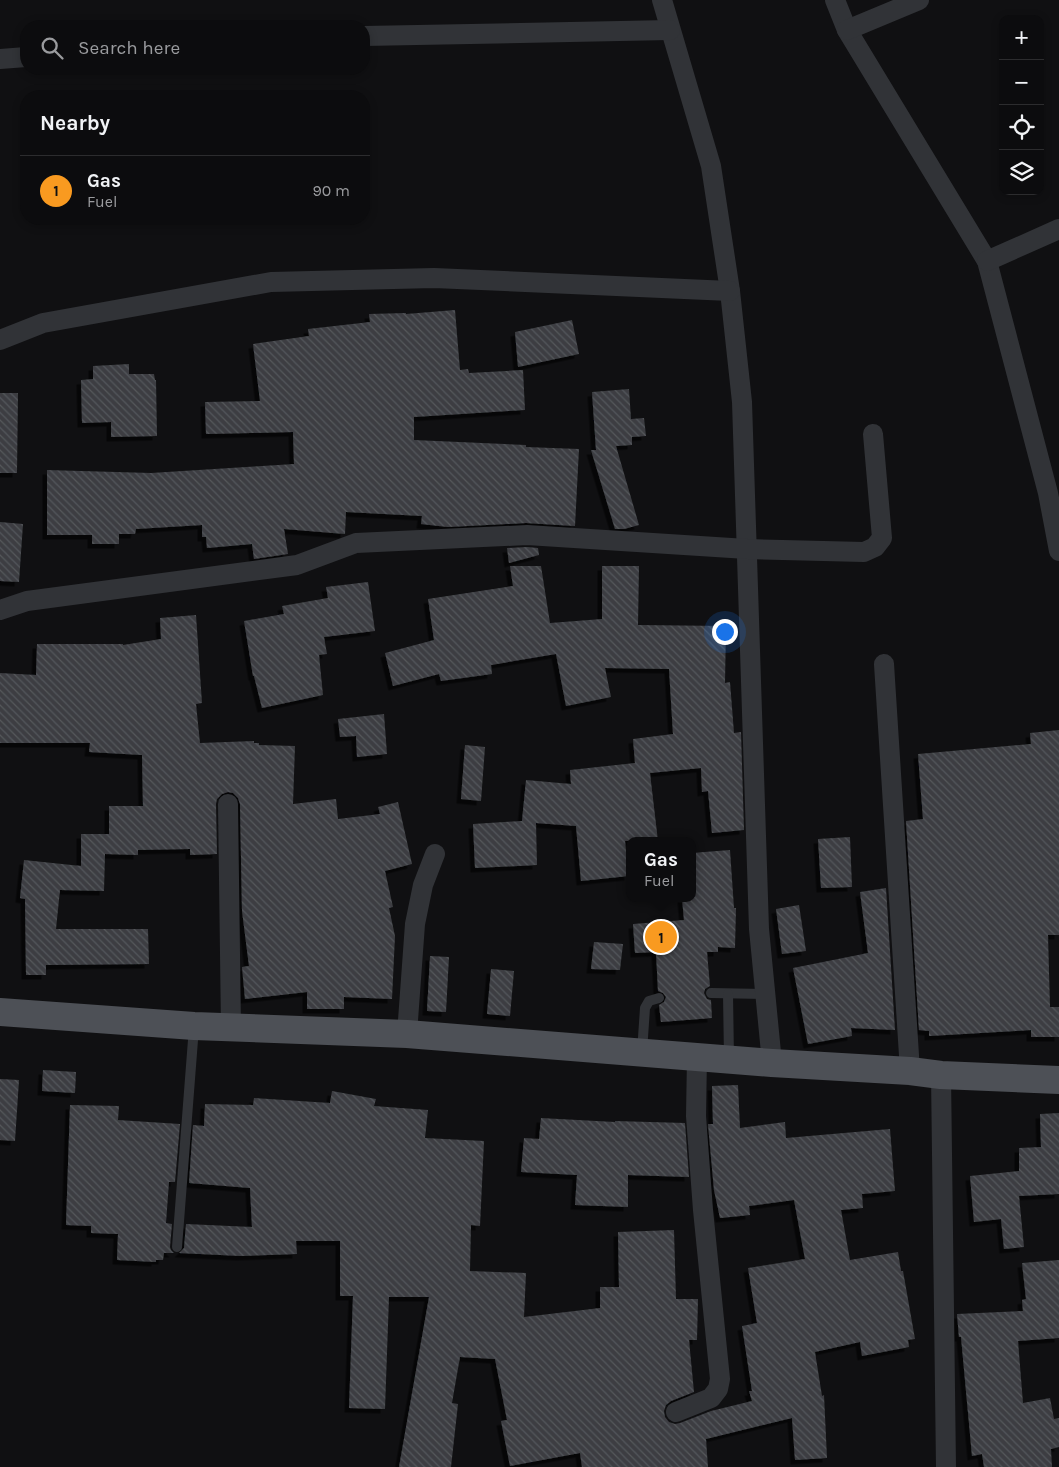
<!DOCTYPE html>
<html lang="en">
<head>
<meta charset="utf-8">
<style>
	:root { --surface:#0c0c0e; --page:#151517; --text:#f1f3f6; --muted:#9a9b9e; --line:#2c2c2e; --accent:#f99a20 }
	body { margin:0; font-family:Karla,sans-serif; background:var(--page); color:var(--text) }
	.controls { position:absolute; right:15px; top:15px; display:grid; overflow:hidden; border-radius:10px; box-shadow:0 2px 8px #0003 }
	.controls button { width:45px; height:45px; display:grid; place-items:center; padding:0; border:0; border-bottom:1px solid var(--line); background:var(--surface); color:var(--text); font:25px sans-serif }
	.you { position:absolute; left:724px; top:631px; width:18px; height:18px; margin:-12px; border:4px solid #fff; border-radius:50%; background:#1a73e8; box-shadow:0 0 0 8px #1a73e833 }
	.badge { display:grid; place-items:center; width:32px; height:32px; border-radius:50%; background:var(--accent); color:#111; font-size:16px; font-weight:700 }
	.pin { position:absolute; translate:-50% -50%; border:2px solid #fff; box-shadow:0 1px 5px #0006 }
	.popup { position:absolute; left:626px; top:837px; width:70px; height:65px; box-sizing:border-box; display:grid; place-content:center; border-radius:10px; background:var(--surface); filter:drop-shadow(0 1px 4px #0005); font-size:16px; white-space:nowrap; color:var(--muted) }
	.popup b { font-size:19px; color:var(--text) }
	.popup::after { content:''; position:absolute; left:50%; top:100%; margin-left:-10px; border:10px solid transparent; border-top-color:var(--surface) }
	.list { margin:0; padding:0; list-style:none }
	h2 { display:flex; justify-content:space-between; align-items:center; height:65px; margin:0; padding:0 20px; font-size:21px }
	h2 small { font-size:16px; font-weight:400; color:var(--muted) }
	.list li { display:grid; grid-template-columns:32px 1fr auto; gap:15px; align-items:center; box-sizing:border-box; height:70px; padding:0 20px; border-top:1px solid var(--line) }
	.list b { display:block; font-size:19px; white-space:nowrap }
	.list p { margin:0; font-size:16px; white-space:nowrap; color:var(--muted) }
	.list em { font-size:16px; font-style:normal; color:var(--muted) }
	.icon { flex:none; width:28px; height:28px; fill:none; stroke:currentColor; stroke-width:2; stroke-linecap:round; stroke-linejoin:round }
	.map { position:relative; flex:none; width:1059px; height:1467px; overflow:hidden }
	.search { position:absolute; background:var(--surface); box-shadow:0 2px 8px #0003; left:20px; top:20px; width:350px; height:55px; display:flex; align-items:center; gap:12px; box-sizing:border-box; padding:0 18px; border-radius:20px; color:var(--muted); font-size:19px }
	.panel { position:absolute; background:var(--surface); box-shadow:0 2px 8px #0003; left:20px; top:90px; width:350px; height:135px; border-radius:20px }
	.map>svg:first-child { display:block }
	.building { fill:url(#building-back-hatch); filter:url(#shadow) }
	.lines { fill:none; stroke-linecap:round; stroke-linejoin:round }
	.service { stroke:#313337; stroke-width:10 }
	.minor { stroke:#313337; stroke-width:20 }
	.primary { stroke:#4d5056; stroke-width:28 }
</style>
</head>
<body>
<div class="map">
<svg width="1059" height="1467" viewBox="0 0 1059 1467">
	<defs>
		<pattern id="building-back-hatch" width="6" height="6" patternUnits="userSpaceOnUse" patternTransform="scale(1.25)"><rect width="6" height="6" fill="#3c3e42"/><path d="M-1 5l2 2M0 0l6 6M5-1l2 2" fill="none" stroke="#55575b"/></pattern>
		<filter id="shadow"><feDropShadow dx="-4.5" dy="4.5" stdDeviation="0" flood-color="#0009"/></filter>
	</defs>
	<rect width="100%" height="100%" fill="#101012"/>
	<g class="building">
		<path d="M455,310L460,370L468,369L469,373L523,370L525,410L414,417V440L526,445V447L579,449L575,526L526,523L448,527L421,524L422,516L346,512L345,534L284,529L288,554L254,559L252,544L207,548L206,537H202V525L136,529L135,534H119V544H92V535H47V470L151,473L294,464L293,432L206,434L205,402L260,401L253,344L309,336L308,329L370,322L369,314L406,313V314Z"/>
		<path d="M572,320L579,354L518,367L515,332Z"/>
		<path d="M129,364V374H154L155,380H156L157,436L111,437V422L82,423L81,380L93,379V366Z"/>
		<path d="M629,389L631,419L644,418L646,436L632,437V445L616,446L639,525L624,529H615L591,450H596L592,392Z"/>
		<path d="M0,393H18L17,473H0Z"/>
		<path d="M0,522L23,524L19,582L0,581Z"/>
		<path d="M527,547L538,548L539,555L509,563L507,548Z"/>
		<path d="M510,566H541L550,623L602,619V566H639L638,625L726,626L725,683L730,682L734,733L741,732L744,830L712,833L708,791L702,792L701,768L650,773L658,841H625L629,876L581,881L576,826L536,823L537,865L475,868L473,824L522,821L526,780L571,784L570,770L635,763L633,739L673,734L669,669L605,668L611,697L566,706L556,654L491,665L492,674L441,681L439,674L393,686L385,653L434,640L428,599L513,586Z"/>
		<path d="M368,582L375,631L324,637L327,654L319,655L323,695L262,708L254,676H253L244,621L284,614L282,606L328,598L326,587Z"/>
		<path d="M196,615L202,703L196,704L200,743L254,741V743H259V745L295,746L293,804L336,799L338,819L380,814L378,807L398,802L412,864L385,871L393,907L389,908L395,936L392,999L344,997V1009H307V992L245,999L242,967L249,966L242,911L240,804L238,798L233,793L228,792L222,794L217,799L216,804L217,854L190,855V849L138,850V855L105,854L104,891L60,890L56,929H148L149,964L46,965V975H26L25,899L20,898L24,860L81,866V834H109V806H143L142,755L89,752L90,743H0V673L36,675L37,644H123V645L161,639L160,618Z"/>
		<path d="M384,714L387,754L357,757L356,736L340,737L338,719Z"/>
		<path d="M1059,730V935H1048L1050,1007H1059V1037H1031V1030L929,1036V1031L919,1030L906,821L923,819L918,754L1031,744L1030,733Z"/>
		<path d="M465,745L485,747L481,801L461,799Z"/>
		<path d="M850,837L852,887L821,888L818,839Z"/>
		<path d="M730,850L734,908H736L735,948L718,947V952H707L710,986L705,989L704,993L707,999L711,1000L712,1018L661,1022L659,1005L664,1002L666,997L663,993L658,991L656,952L635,953L633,924L684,920L682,898H692V853Z"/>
		<path d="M886,888L895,1030L851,1028L852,1036L808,1044L793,968L868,953L860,892Z"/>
		<path d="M799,905L806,951L782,954L776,909Z"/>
		<path d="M594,942L623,944L620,970L591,969Z"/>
		<path d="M430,956L449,957L446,1012L427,1011Z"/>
		<path d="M491,969L514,971L510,1016L487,1014Z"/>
		<path d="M43,1070L76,1072L75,1093L42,1091Z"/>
		<path d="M0,1079L19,1080L15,1141L0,1140Z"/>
		<path d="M738,1085L740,1128L785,1122L786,1138L890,1129L895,1191L862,1194L863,1208L841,1210L850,1260L898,1252L901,1271H903L915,1339L908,1340L909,1347L862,1356L860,1342L815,1352L822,1396L824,1395L827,1458L795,1460L792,1418L706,1439L708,1467H582L580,1453L510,1466L501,1421L507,1420L495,1359L460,1357L452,1403L458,1404L451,1467H399L429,1297H389L385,1409L349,1408L353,1296H340V1241H296L297,1254L241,1256L179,1253L184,1248L186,1224L252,1227L250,1188L189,1183L193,1125L204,1126L205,1104L253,1105L254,1098L330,1103L332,1091L376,1099L374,1106L428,1110L425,1138L484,1141L480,1226L471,1225L470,1271L526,1273L524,1317L600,1308V1287H619L618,1232L674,1230L676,1299H698L697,1340H689L694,1392L671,1401L666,1405L664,1411L665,1417L669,1422L675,1424L680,1423L711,1411L752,1401L749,1391H752L742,1326L757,1323L748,1268L805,1259L794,1200L749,1206L750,1215L720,1218L714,1190L708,1124H713L712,1086Z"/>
		<path d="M70,1105L119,1106L118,1120L180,1124L175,1182H169L166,1223L172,1224L170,1247L171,1250L174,1253H164L163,1260H156V1262L117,1260L118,1234L91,1233V1226L66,1225Z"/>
		<path d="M1059,1113V1194L1019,1196L1024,1247L1004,1249L1001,1219L974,1222L970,1176L1019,1171V1148L1041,1147L1040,1114Z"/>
		<path d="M541,1118L615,1122V1121L685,1123L689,1177L628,1175V1207L575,1205L577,1175L521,1172L524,1138L539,1139Z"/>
		<path d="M1059,1260V1338L1018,1341L1023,1403L1050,1398L1054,1419L1059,1418V1447L1051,1449L1052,1467H984L982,1454L972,1456L961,1337H959L957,1314L1023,1311L1022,1300L1026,1299L1022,1263Z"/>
	</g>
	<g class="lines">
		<g class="service">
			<path d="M711,993L765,994"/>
			<path d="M728,994L729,1058"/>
			<path d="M642,1052L645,1008L649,1001L659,998"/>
			<path d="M177,1247L194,1027"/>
		</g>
		<g class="minor">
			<path d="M662,0L711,166L730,291L742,402L759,929L772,1063"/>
			<path d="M835,0L847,30L987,261L1048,493L1059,551"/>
			<path d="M847,30L919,0"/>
			<path d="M364,36L670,30"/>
			<path d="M0,59L26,57"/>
			<path d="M987,261L1059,229"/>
			<path d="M0,340L43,323L271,282L434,278L730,291"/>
			<path d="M0,610L27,601L297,565L356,543L527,535L747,549L864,552L875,547L882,538L873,434"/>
			<path d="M884,664L910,1071"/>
			<path d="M228,804L231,1028"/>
			<path d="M407,1034L415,924L423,885L435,854"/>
			<path d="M941,1075L946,1467"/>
			<path d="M676,1412L711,1398L718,1389L720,1379L703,1210L696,1116L697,1057"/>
		</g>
		<path class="primary" d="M0,1012L194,1026L407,1034L772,1063L910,1071L941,1075L1059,1080"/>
	</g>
</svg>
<div class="controls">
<button>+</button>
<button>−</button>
<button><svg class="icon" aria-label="locate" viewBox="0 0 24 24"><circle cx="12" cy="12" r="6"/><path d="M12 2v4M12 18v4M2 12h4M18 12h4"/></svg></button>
<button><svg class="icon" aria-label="layers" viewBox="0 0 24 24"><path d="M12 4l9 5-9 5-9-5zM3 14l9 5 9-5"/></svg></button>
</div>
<div class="you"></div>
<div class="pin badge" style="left:661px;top:937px">1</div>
<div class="popup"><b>Gas</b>Fuel</div>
<div class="search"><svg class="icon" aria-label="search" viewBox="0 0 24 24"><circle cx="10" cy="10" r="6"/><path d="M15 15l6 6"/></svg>Search here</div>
<section class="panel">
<h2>Nearby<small></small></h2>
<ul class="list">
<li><span class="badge">1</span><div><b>Gas</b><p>Fuel</p></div><em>90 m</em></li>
</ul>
</section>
</div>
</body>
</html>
